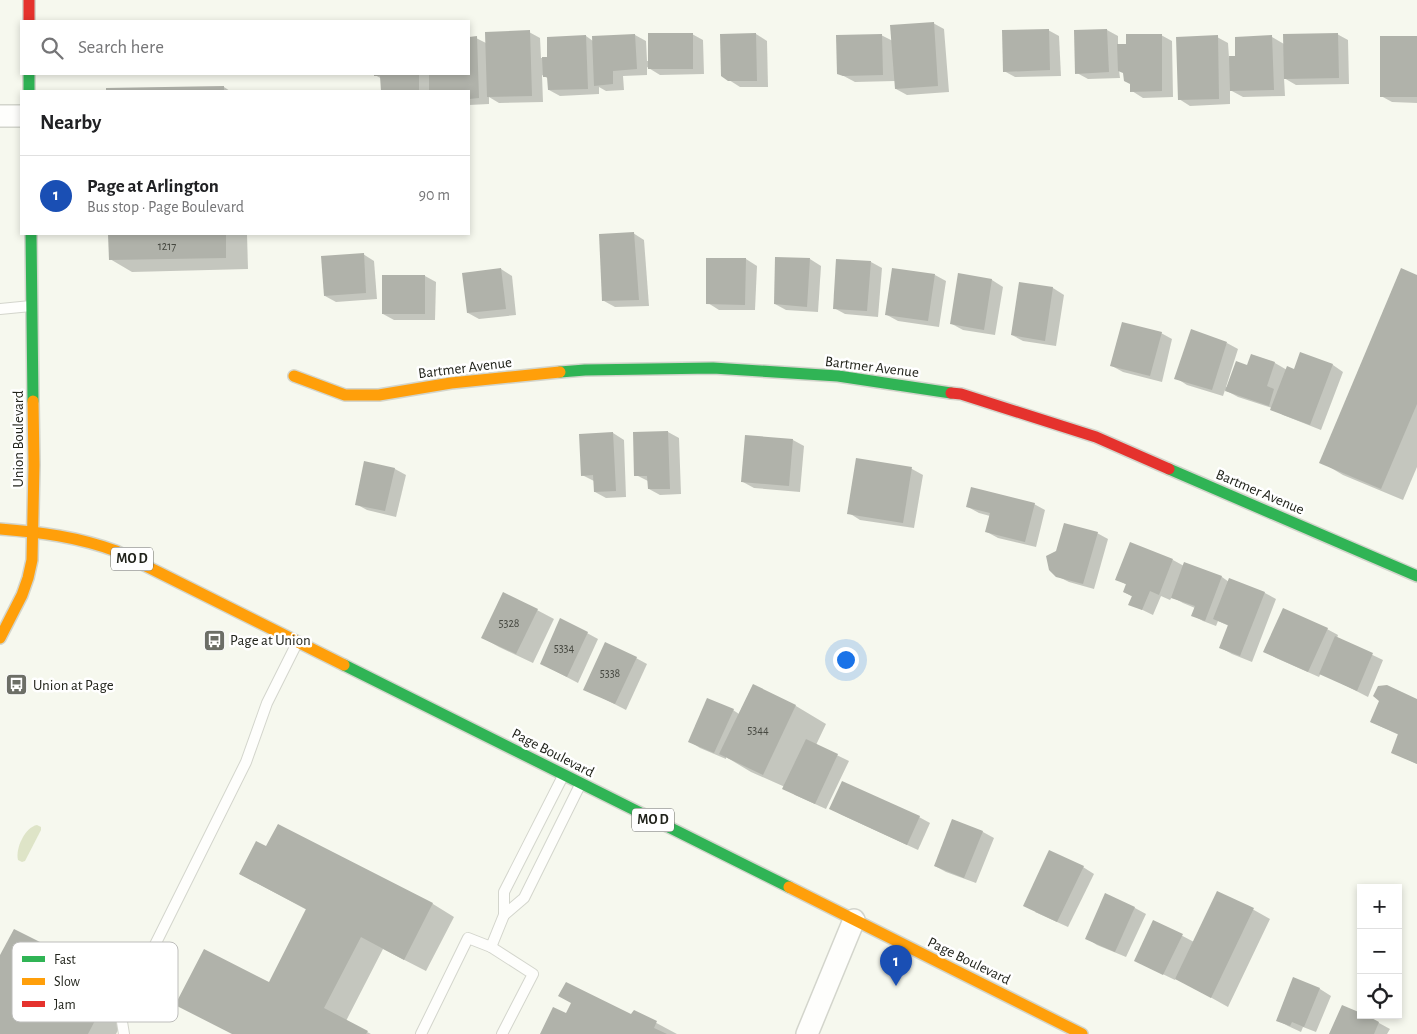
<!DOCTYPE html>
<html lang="en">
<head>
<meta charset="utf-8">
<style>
	:root { --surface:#fff; --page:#f2f2f2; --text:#202124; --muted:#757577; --line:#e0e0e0; --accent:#6c6e66 }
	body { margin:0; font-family:"Alegreya Sans",sans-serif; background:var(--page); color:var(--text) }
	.controls { position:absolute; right:15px; bottom:15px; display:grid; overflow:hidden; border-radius:0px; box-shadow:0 2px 8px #0003 }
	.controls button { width:45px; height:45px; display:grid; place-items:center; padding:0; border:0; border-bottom:1px solid var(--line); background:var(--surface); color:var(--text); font:25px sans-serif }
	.you { position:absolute; left:845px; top:659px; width:18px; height:18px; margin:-12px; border:4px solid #fff; border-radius:50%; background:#1a73e8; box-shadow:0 0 0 8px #1a73e833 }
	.badge { display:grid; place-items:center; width:32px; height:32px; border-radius:50%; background:var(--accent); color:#fff; font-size:16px; font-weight:700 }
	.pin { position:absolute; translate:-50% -41px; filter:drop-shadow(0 1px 2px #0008) }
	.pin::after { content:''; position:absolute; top:26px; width:18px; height:15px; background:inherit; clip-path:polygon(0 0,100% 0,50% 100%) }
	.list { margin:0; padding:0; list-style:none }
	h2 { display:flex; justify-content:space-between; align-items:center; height:65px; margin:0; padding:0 20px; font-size:21px }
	h2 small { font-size:16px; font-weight:400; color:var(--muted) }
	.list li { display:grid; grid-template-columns:32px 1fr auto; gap:15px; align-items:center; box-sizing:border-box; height:80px; padding:0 20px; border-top:1px solid var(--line) }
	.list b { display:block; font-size:19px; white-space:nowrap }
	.list p { margin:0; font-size:16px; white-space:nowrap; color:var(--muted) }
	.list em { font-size:16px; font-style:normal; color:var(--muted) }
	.icon { flex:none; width:28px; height:28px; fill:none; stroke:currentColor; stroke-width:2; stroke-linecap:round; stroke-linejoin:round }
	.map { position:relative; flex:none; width:1417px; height:1034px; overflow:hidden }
	.search { position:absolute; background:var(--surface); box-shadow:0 2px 8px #0003; left:20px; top:20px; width:450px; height:55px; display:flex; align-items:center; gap:12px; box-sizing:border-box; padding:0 18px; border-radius:0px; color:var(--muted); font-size:19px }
	.panel { position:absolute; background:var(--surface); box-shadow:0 2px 8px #0003; left:20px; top:90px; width:450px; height:145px; border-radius:0px }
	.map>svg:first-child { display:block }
	.green { fill:#dee4c7 }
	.shadow { fill:#0003 }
	.building { fill:#b0b2aa }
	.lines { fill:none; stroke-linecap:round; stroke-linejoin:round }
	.lane-casing { stroke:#d3d5cc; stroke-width:12 }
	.street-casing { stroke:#d3d5cc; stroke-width:24 }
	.fast-casing { stroke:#d3d5cc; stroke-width:14 }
	.slow-casing { stroke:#d3d5cc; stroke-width:14 }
	.jam-casing { stroke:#d3d5cc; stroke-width:14 }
	.lane { stroke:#fefefc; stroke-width:10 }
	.street { stroke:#fefefc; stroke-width:21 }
	.fast { stroke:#30b455; stroke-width:11 }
	.slow { stroke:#ff9f0a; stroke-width:11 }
	.jam { stroke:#e5322d; stroke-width:11 }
	.labels { text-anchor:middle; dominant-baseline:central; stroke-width:5; stroke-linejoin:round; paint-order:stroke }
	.number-label { font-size:12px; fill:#464840 }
	.shield { fill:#fff; stroke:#646660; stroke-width:1 }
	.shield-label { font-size:14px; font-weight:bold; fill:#22241c }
	.street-label { font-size:15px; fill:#22241c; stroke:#fff }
	.poi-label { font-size:15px; fill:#22241c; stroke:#fff; text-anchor:start }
	.key { fill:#fff; stroke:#bdbdbb; stroke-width:1 }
	.key-label { font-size:14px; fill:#22241c }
</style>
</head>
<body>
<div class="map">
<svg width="1417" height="1034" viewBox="0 0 1417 1034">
	<rect width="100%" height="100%" fill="#f6f8ee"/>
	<path class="green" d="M37,825L41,827V830L25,861L22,862L18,860C15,849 25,827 37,825Z"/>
	<g class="shadow">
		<path d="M933,23L944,29L949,92L907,95L896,89L895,81L855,82L838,73L881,35L893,41Z"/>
		<path d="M1048,30L1059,36L1061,76L1015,77L1004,71Z"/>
		<path d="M1107,30L1118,36V45H1127L1161,35L1172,41L1173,97L1143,98L1132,91V84L1125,73L1119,70L1120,78L1088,79L1077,73L1075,31Z"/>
		<path d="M529,32L540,38L541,58H549L586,36L593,41V37L635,35L646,41L647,61H649L692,34L703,40L704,74L660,75L647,67V75L623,76L624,90L606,91L599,87V94L560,96L549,90V79L542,75L543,102L499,103L489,97V104L469,105V91H382V79L375,75V74H469V38H476L486,43Z"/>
		<path d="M756,34L767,41L768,87H740L729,80L722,35Z"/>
		<path d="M1337,34L1348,40L1349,84L1296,85L1284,78L1285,96L1243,97L1230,90V104L1190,106L1179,99L1217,37L1228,43L1229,58L1237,57L1272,37L1284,44Z"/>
		<path d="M1417,37V103L1392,102L1381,96Z"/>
		<path d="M224,87L230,91H107V90Z"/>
		<path d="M633,233L644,240L649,306L615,307L604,301Z"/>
		<path d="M109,234H247L248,269L132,272L110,259Z"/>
		<path d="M363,254L374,261L377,299L336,302L325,296Z"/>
		<path d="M746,259L757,266L755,310H719L708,303Z"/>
		<path d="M810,259L821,266L818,312L786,310L775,304Z"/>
		<path d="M871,262L882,268L878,317L845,314L834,308Z"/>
		<path d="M501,269L512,276L516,315L479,319L468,313Z"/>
		<path d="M935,275L946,281L939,327L898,321L887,315Z"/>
		<path d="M960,275L992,280L1003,287L995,335L963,330L952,324Z"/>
		<path d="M425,276L436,282L435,320H394L383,314Z"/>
		<path d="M1417,276V467L1403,500L1343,475L1321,462Z"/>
		<path d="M1020,284L1053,288L1064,295L1056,346L1023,341L1012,335Z"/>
		<path d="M1161,333L1172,339L1162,382L1123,372L1112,366Z"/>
		<path d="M1227,343L1238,349L1226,387H1228L1248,366L1252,356L1275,363L1287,370L1295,371L1301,354L1333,365L1343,372L1321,430L1283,415L1272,408L1238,397L1225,390L1223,396L1187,385L1176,378Z"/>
		<path d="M668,432L679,438L681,494L660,495L649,489L648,481L636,475Z"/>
		<path d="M613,433L624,440L626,497L606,498L595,492L594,481L582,475Z"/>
		<path d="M793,440L804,446L800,492L754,488L743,482Z"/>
		<path d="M857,460L912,469L923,475L914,528L860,520L849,513Z"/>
		<path d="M365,462L395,469L406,475L396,517L367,510L356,504Z"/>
		<path d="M1034,504L1045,510L1036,547L998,538L987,532L990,516L979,513L968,507Z"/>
		<path d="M1097,533L1108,539L1094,589L1069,582L1057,576Z"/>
		<path d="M1173,560L1184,566L1222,577L1229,582L1230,580L1265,593L1276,599L1252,662L1232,654L1221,648L1229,626L1218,621L1216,626L1203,621L1192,615L1195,608L1183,603L1172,597L1170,600L1161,596L1153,615L1130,604L1133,597L1124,592L1127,585L1116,579Z"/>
		<path d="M537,610L554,619L533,663L499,647L483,638Z"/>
		<path d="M1327,629L1338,635L1337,638L1383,660L1368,697L1321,673L1319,677L1276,658L1265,652Z"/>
		<path d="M587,633L598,639L578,683L542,664Z"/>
		<path d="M636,658L647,664L626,710L585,689Z"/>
		<path d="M753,685L796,706L826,724L816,745L849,761L826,809L795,795L785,787L751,772L726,757V759L700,748L689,741L733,710L739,714Z"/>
		<path d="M1417,700V764L1392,752L1399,735L1371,722Z"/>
		<path d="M831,809L919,817L930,823L918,850L842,815Z"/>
		<path d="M953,820L983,832L994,838L976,883L946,872L935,866Z"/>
		<path d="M278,825L433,904L454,917L426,971L383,949L346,1021L371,1034H232L269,984L307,910L240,874L267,848Z"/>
		<path d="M1083,867L1094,874L1068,927L1035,912Z"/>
		<path d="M1217,893L1254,910L1270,919L1228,1007L1176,978L1175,980L1146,966L1154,921L1194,942Z"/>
		<path d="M1106,895L1135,908L1146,914L1126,957L1097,945L1086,938Z"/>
		<path d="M0,958L115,982L137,994L116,1034H0Z"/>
		<path d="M1294,979L1320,989L1331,996L1316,1032L1303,1027L1301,1032L1288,1026L1277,1020Z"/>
		<path d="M572,1004L632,1016L634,1011L677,1034H541L567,1015Z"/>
		<path d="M1361,1015L1379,1023L1390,1029L1387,1034H1330Z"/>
	</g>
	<g class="building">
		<path d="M934,22L938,86L895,89L890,25Z"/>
		<path d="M1049,29L1050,70L1003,72L1002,30Z"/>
		<path d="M1107,29L1109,72L1075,74L1074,30Z"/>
		<path d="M530,30L532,96L487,97L485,32Z"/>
		<rect x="648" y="33" width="45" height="36"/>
		<path d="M756,33L757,81H728L721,76L720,34Z"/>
		<path d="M1338,33L1339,78L1284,79L1283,34Z"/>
		<path d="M635,34L637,69L613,71V84L594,86L592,36Z"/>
		<path d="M882,34L883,75L843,76L837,74L836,35Z"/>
		<path d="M1126,34H1162V91L1130,92V84L1124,81L1123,73L1118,71L1117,44H1126Z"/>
		<path d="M586,35L588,89L548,90L547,77H543L542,57H547V37Z"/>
		<path d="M1218,35L1219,99L1178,100L1176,37Z"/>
		<path d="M1272,35L1274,90L1230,91L1229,56H1235V37Z"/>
		<path d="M477,36L479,98L469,99V91H429V74H469V37Z"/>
		<rect x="1380" y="36" width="37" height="61"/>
		<path d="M374,74H419V91H381L380,76H374Z"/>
		<path d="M224,86V91H106V88Z"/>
		<path d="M634,232L639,300L602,301L599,234Z"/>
		<path d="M108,234H226V258L109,260Z"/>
		<path d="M364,253L366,293L324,296L321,256Z"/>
		<path d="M775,257L810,258L807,307L774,304Z"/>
		<path d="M706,258H746L745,305L706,304Z"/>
		<path d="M836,259L871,261L867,311L833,309Z"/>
		<path d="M501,268L506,309L467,313L462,273Z"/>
		<path d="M892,268L935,274L928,321L885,315Z"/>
		<path d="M1401,268L1417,275V404L1381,489L1319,463Z"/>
		<path d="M958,273L992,279L984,330L950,324Z"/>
		<rect x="382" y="275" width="43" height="39"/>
		<path d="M1019,282L1053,287L1045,341L1011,335Z"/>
		<path d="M1122,322L1162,332L1150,376L1110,366Z"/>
		<path d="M1191,329L1227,342L1212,390L1174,379Z"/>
		<path d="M1300,352L1333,364L1310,425L1270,410L1287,366L1294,369Z"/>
		<path d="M1251,354L1275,362L1267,386L1274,389L1269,406L1225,391L1236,361L1247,365Z"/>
		<path d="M668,431L670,489H648L647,476H634L633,432Z"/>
		<path d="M613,432L616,491L594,492L593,475L581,476L579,434Z"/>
		<path d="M745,435L793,439L789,486L741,482Z"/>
		<path d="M856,458L912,467L903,523L847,514Z"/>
		<path d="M364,461L395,468L385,511L355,505Z"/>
		<path d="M971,487L1035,503L1025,542L985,532L990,513L966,507Z"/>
		<path d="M1064,523L1098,532L1083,584L1056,577L1049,570L1046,556L1056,551Z"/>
		<path d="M1130,542L1173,559L1159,595L1150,591L1142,610L1128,605L1132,596L1123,592L1126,584L1115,580Z"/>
		<path d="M1184,562L1222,576L1205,621L1191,616L1195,606L1171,598Z"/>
		<path d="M1229,578L1265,592L1240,656L1219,648L1228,625L1213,619Z"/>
		<path d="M503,592L538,609L516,654L481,638Z"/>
		<path d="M1283,608L1328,628L1308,672L1263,652Z"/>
		<path d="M560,618L588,632L567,677L540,664Z"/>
		<path d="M1335,636L1373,653L1357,691L1319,674Z"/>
		<path d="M605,642L637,657L615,704L583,690Z"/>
		<path d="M753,684L796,705L763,775L719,754Z"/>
		<path d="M1387,685L1417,699V764L1391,753L1398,734L1370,722L1379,701L1373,696L1378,686Z"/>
		<path d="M707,698L734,709L714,753L688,742Z"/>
		<path d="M806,739L838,754L815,804L782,789Z"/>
		<path d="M842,781L920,816L907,845L829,809Z"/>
		<path d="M952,819L983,831L964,878L934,866Z"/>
		<path d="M278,824L433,903L404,960L361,937L324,1008L368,1031L366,1034H232L175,1005L204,949L269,982L306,909L239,874L256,841L266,846Z"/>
		<path d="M1049,850L1084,866L1057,922L1023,906Z"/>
		<path d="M1217,891L1254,908L1211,998L1175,979Z"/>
		<path d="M1105,893L1135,907L1115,952L1085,939Z"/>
		<path d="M1153,920L1183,934L1163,975L1134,961Z"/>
		<path d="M14,929L116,980L88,1034H0V955Z"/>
		<path d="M1293,977L1320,988L1304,1027L1292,1022L1290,1026L1276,1021Z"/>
		<path d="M566,982L631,1014L634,1010L657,1021L654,1028L667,1034H540L553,1007L566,1013L571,1003L558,996Z"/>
		<path d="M1342,1005L1361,1013V1015H1366L1379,1022L1374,1034H1329Z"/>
	</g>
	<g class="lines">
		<defs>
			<g id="lane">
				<path d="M0,309L31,306"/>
				<path d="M563,776L504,892V915L524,898L580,785"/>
				<path d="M491,947L504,915"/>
				<path d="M124,1034L121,1016L126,1003L246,762L267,703L297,643"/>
				<path d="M421,1034L468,938L491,947L533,974L502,1034"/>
			</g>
			<g id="street">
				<path d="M0,116H21"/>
				<path d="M807,1034L854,920"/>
			</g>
			<g id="fast">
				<path d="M29,74V91"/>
				<path d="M31,234L33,401"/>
				<path d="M560,372L585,370L713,368L838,376L951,393"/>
				<path d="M1169,469L1417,576"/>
				<path d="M344,665L789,887"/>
			</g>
			<g id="slow">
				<path d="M294,376L345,395H379L451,383L560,372"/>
				<path d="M0,529C40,532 78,537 116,551L344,665"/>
				<path d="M0,638L22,595L28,578L32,560L34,465L33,401"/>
				<path d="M789,887L1082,1034"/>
			</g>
			<g id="jam">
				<path d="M29,0V21"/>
				<path d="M951,393L961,394L1096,437L1169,469"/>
			</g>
		</defs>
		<use href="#lane" class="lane-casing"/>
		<use href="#street" class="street-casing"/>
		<use href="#fast" class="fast-casing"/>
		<use href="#slow" class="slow-casing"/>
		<use href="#jam" class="jam-casing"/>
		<use href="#lane" class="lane"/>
		<use href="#street" class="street"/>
		<use href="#fast" class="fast"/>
		<use href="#slow" class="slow"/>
		<use href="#jam" class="jam"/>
	</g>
	<defs>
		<symbol id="bus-square" viewBox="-11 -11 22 22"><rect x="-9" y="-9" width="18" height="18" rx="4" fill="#6c6e66" stroke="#fff"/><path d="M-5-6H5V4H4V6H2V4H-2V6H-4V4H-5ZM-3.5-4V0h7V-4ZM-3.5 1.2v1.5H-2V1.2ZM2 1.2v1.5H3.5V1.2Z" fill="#fff"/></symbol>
	</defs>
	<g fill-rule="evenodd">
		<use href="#bus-square" x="202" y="628" width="25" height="25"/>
		<use href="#bus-square" x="4" y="672" width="25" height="25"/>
	</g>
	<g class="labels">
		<g class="number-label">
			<text x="167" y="246">1217</text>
			<text x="509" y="623">5328</text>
			<text x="564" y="648">5334</text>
			<text x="610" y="673">5338</text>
			<text x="758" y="730">5344</text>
		</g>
		<g class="shield">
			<rect x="111" y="547.5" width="42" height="23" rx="4"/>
			<rect x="632" y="808.5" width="42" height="23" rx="4"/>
		</g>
		<g class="shield-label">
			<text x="132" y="559">MO D</text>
			<text x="653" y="820">MO D</text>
		</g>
		<g class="street-label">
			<text transform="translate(872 367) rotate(7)">Bartmer Avenue</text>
			<text transform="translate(465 368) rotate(-7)">Bartmer Avenue</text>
			<text transform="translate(18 439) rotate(-90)">Union Boulevard</text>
			<text transform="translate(1260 492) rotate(23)">Bartmer Avenue</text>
			<text transform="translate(553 753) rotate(27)">Page Boulevard</text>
			<text transform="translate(969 961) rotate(26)">Page Boulevard</text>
		</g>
		<g class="poi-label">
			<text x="230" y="640">Page at Union</text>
			<text x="33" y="685">Union at Page</text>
		</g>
	</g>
	<rect x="12" y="942" width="166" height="80" rx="8" class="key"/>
	<rect x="22" y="956" width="23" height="6" fill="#30b455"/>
	<rect x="22" y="978" width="23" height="7" fill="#ff9f0a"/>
	<rect x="22" y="1001" width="23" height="6" fill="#e5322d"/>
	<g class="key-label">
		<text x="54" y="964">Fast</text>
		<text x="54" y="986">Slow</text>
		<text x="54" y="1009">Jam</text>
	</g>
</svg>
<div class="controls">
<button>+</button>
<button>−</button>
<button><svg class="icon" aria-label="locate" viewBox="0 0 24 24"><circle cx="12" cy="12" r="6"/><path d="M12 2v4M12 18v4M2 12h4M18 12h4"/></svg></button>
</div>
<div class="you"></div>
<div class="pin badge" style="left:896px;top:986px;background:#1a4fb4">1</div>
<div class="search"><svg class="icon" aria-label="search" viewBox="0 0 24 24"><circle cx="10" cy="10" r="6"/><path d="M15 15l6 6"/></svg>Search here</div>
<section class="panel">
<h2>Nearby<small></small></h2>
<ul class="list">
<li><span class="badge" style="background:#1a4fb4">1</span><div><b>Page at Arlington</b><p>Bus stop · Page Boulevard</p></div><em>90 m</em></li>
</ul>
</section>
</div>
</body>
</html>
